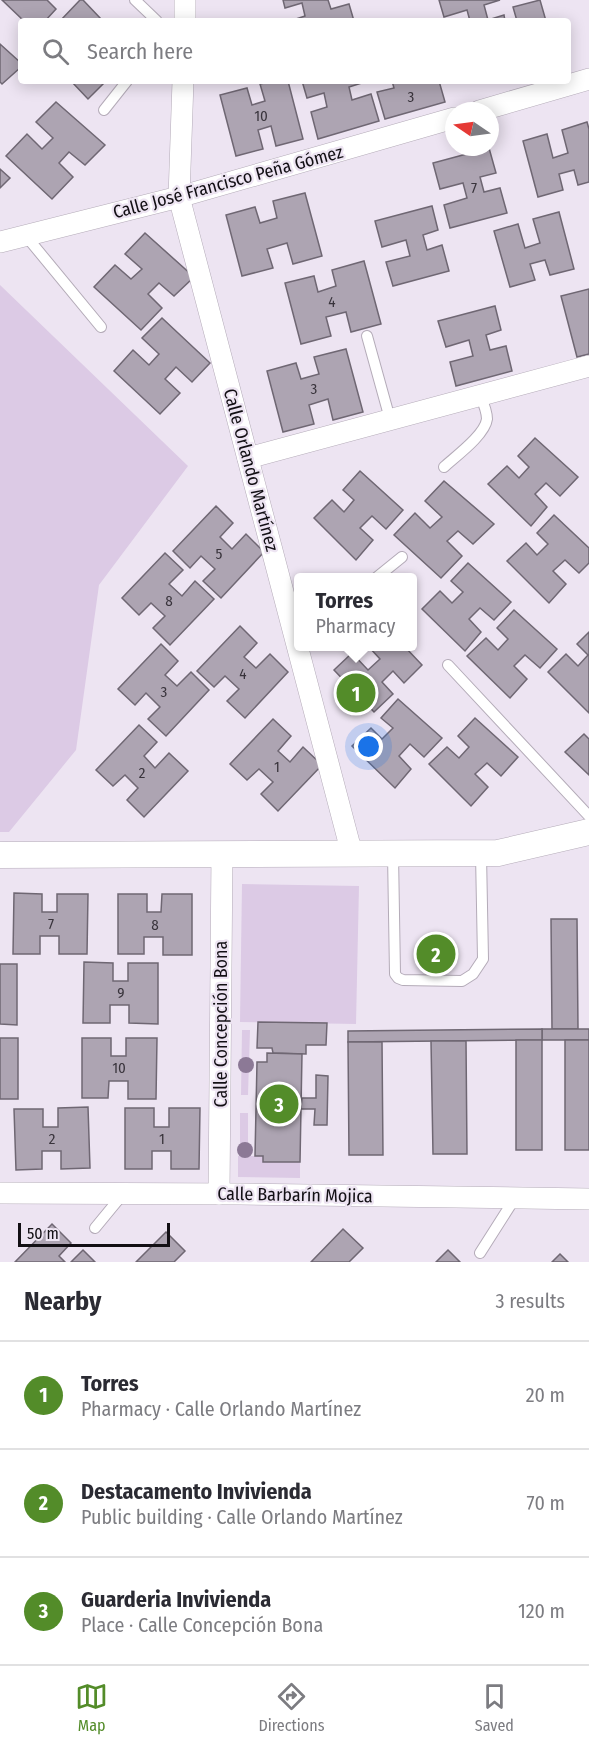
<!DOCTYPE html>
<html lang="en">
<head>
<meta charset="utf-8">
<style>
	:root { --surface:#fff; --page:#f2f2f3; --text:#2b2b33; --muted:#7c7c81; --line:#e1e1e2; --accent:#538c29 }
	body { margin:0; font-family:"Fira Sans Condensed",sans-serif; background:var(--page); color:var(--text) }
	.compass { position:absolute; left:445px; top:102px; width:54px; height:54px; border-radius:50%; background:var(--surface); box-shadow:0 3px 15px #0003; rotate:283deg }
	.scale { position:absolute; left:18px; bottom:15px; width:152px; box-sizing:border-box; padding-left:6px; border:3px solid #120f14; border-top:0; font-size:16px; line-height:21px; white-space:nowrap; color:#120f14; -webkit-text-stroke:4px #ede4f2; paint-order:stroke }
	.you { position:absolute; left:369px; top:747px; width:21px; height:21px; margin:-15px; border:4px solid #fff; border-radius:50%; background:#1a73e8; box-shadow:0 0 0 9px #1a73e833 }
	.badge { display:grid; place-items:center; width:39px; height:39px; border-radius:50%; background:var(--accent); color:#fff; font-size:20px; font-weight:700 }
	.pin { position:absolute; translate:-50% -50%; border:3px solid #fff; box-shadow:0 2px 6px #0006 }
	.popup { position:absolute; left:294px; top:573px; width:123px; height:78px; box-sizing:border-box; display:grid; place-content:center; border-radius:6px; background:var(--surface); filter:drop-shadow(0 2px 4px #0005); font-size:20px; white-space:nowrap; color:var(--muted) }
	.popup b { font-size:22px; color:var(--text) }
	.popup::after { content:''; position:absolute; left:50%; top:100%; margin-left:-12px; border:12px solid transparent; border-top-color:var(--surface) }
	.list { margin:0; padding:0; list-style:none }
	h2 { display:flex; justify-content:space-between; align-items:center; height:78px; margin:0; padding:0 24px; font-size:26px }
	h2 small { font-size:20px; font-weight:400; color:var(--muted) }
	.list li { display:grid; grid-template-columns:39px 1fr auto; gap:18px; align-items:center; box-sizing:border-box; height:108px; padding:0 24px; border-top:2px solid var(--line) }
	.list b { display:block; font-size:22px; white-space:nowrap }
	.list p { margin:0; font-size:20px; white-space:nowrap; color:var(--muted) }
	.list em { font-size:20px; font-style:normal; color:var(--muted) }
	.icon { flex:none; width:33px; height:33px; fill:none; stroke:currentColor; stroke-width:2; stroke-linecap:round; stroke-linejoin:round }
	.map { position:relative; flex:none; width:589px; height:1262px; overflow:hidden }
	.search { position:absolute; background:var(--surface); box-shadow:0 3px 15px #0003; left:18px; right:18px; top:18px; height:66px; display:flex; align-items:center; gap:15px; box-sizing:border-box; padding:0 21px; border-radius:6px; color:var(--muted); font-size:22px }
	.sheet { height:402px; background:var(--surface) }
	nav { display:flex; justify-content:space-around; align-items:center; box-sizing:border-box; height:84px; border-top:2px solid var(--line); background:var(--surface); font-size:16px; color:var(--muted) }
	nav a { display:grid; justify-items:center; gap:3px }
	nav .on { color:var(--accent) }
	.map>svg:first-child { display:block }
	.green { fill:#dccae5 }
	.building { fill:#ada4b2; stroke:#6f6773; stroke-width:1.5 }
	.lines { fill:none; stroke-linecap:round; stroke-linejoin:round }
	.service-casing { stroke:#b4abb8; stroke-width:12 }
	.minor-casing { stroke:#b4abb8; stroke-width:22 }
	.tertiary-casing { stroke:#b4abb8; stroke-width:27 }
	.service { stroke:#fff; stroke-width:10 }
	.minor { stroke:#fff; stroke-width:21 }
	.tertiary { stroke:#fff; stroke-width:26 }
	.tree { fill:#8c7996 }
	.labels { text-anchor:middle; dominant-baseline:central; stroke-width:4.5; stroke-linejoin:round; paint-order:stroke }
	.number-label { font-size:15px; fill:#39343c }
	.street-label { font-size:18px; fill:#120f14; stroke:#ede4f2 }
</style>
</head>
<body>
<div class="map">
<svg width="589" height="1262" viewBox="0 0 589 1262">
	<rect width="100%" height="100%" fill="#ede4f2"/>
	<g class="green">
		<path d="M0,285L188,466L99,585L76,750L9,832H0Z"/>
		<path d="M242,884L359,886L356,1024L240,1022Z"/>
		<path d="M242,1030H250L248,1095H241Z"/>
		<rect x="240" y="1113" width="8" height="32"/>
		<path d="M238,1156H263L264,1162H300V1178L238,1177Z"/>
	</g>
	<g class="building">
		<path d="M2,0H47L56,9L45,21H24Z"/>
		<path d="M80,0H83L101,19L99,21H60Z"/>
		<path d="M283,0H328L331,9L349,4L354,21H290L305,16L302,3L285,8Z"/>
		<path d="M439,0H500L484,5L488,20L504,15L505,21H470L467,10L444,17Z"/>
		<path d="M540,0L546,21H517L513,7Z"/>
		<path d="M0,44L21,63V67L2,84L0,82Z"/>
		<path d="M71,81H106L88,99Z"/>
		<path d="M273,81H288L303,139L276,146L271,126L258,130L263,149L236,156L220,95L247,88L252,105L265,101L260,84Z"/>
		<path d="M302,81H368L349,87L352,100L371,94L379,121L318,139L311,112L327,107L324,93L307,98Z"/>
		<path d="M392,81H439L445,102L385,119L377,92L394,88Z"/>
		<path d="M56,102L105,145L85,165L69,152L59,163L73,177L52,199L6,156L27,134L42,149L53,138L36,122Z"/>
		<path d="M587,122L589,129V182L578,185L574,170L559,174L563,190L538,197L523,141L547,134L553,158L568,153L562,130Z"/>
		<path d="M489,148L496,173L480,177L484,192L500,188L507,213L450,228L444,205L467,198L463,183L440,189L433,163Z"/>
		<path d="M0,169L10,178L0,188Z"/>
		<path d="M305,193L322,256L293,264L287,243L267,249L273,268L242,276L226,215L255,207L260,223L277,218L273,201Z"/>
		<path d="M432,206L438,230L423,235L427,250L442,245L449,271L393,286L386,262L410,256L406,240L382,247L375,221Z"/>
		<path d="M559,212L574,269L550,275L545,260L530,264L535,280L510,287L494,231L518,224L525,248L540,243L533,219Z"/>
		<path d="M145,233L194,277L174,296L159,283L148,294L162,308L141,330L94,287L115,265L131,279L142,269L125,254Z"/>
		<path d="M364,261L381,324L351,332L346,312L326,317L331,336L301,344L285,283L314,276L318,292L336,286L332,270Z"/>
		<path d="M589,289V354L577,357L561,296Z"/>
		<path d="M495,306L501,330L486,335L490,350L506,346L512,371L456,386L450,362L473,356L469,340L446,347L438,321Z"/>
		<path d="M162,318L210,363L192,382L176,367L165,379L180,393L160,414L114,371L133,350L149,365L159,354L142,338Z"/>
		<path d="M346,349L363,412L333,420L328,399L309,405L314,424L283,432L267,371L296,363L301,379L319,374L314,357Z"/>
		<path d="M535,438L578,477L560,496L546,483L535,494L547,507L531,526L488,484L507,466L519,478L529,467L518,456Z"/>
		<path d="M360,471L403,510L386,529L372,516L360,528L373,540L356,560L314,518L332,500L344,512L354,500L343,490Z"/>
		<path d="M444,481L494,524L473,544L458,531L447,541L462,556L441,578L394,535L415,513L430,528L442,517L425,501Z"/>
		<path d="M216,506L233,523L220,537L232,549L246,534L264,552L221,598L203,581L215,569L201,556L190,568L173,551Z"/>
		<path d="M554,515L589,548V563L579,573L565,560L553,571L566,584L549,603L507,561L526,543L537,555L548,544L537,533Z"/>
		<path d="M165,553L183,570L169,584L182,596L195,581L214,599L170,645L153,628L165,616L151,603L139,615L122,598Z"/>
		<path d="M468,563L511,602L494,620L480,608L469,619L481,632L465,651L422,609L440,591L452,603L463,592L451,581Z"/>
		<path d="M514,610L557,649L540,668L525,655L514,666L527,679L510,698L467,656L486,638L498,650L508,639L497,628Z"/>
		<path d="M240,626L257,643L244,657L256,668L270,654L288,672L245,718L227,701L239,689L225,676L214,687L197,671Z"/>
		<path d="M589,632V713L548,672L566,654L578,666L588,655L577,644Z"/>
		<path d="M161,644L178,661L165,675L177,686L191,672L209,690L166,736L148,719L160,707L146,693L135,705L118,689Z"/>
		<path d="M368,646H404L422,665L404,683L393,671L382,682L393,694L374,712L334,670L352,653L368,670L380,659Z"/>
		<path d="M398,699L442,738L424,757L410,744L399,756L411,769L395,788L352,746L371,728L382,739L393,728L381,718Z"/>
		<path d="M475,718L518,757L501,776L487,763L475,774L488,787L471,806L429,764L447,747L459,758L469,747L458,736Z"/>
		<path d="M273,719L291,736L278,751L290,762L303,747L322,765L278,811L261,794L273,782L259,769L247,780L230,764Z"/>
		<path d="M139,725L157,742L144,756L155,768L169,753L188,771L144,817L127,800L138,788L125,775L113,786L96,770Z"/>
		<path d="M584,734L589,739V775L565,752Z"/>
		<path d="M14,893L42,894V912H57V894H88L87,954H59V936H40V954H13Z"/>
		<path d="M118,894H147V912H161L162,894H192V955H163V937H144V954H118Z"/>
		<path d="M551,919H577L578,1029H552Z"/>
		<path d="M84,962L113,963V981H128V963H158V1024L129,1023V1005H110V1023H83Z"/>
		<path d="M0,964H17V1025L0,1024Z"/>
		<path d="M258,1022L327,1023L326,1045H306V1054L273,1053L272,1048H257Z"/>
		<rect x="542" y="1029" width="47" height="11"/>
		<path d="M542,1029V1040L348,1042V1031Z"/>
		<rect x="0" y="1038" width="18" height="61"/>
		<path d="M82,1038H111V1056H126V1038H157L156,1099H128V1081H109L108,1098H82Z"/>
		<rect x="516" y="1040" width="26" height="110"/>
		<rect x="565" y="1040" width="24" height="110"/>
		<path d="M431,1041H466L467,1154H433Z"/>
		<path d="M348,1042H382L383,1155H349Z"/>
		<path d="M267,1053L302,1054L300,1162H263V1156H255L257,1062H267Z"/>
		<path d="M316,1075L328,1076L327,1125H314L315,1109H301L302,1098H316Z"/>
		<path d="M88,1107L90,1168L61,1169V1151H42V1169L16,1170L14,1109H43V1127H58V1108Z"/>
		<path d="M125,1108H154V1127H169V1108H200L199,1169H171V1151H152V1169H125Z"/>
		<path d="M52,1224L71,1243L59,1256L65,1262H15Z"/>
		<path d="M343,1229L363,1248L349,1262H311Z"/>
		<path d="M166,1232L185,1251L174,1262H136Z"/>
		<path d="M83,1250L95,1262H71Z"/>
		<path d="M448,1250L460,1262H436Z"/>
		<path d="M560,1254L568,1262H552Z"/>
	</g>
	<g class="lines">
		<defs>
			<g id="service">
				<path d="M135,0L157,21"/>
				<path d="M104,110L127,81"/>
				<path d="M26,236L101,327"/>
				<path d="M367,336L390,419"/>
				<path d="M444,467C456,456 485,435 487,419C487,411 483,402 480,395"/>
				<path d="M376,578L402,557"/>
				<path d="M448,665L589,816"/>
				<path d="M393,854L395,974L398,978L403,980L462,981L473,974L483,959L481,854"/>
				<path d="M95,1228L123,1194"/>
				<path d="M480,1253L515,1198"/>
			</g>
			<g id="minor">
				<path d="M185,21V0"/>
				<path d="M183,81L179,197L352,854"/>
				<path d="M479,111L589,79"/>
				<path d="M0,242L179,197L454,118"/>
				<path d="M248,458L589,366"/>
				<path d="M0,1193L240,1194L589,1199"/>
				<path d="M219,1194L222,853"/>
			</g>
			<path id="tertiary" d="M0,855L498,853L589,832"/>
		</defs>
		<use href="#service" class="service-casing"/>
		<use href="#minor" class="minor-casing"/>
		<use href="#tertiary" class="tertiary-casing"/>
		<use href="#service" class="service"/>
		<use href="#minor" class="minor"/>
		<use href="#tertiary" class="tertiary"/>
	</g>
	<g class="tree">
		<circle cx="246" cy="1065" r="8"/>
		<circle cx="245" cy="1150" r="8"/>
	</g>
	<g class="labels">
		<g class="number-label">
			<text x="411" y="97">3</text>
			<text x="261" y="116">10</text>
			<text x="474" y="188">7</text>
			<text x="332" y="302">4</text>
			<text x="314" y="389">3</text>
			<text x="219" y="554">5</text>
			<text x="169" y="601">8</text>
			<text x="243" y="674">4</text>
			<text x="164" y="692">3</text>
			<text x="277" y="767">1</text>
			<text x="142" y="773">2</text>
			<text x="51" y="924">7</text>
			<text x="155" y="925">8</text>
			<text x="121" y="993">9</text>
			<text x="119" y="1068">10</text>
			<text x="52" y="1139">2</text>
			<text x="162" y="1139">1</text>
		</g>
		<g class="street-label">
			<text transform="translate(228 182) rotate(-15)">Calle José Francisco Peña Gómez</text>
			<text transform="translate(251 470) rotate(75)">Calle Orlando Martínez</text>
			<text transform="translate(221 1024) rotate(-90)">Calle Concepción Bona</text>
			<text transform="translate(295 1195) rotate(1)">Calle Barbarín Mojica</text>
		</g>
	</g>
</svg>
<svg class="compass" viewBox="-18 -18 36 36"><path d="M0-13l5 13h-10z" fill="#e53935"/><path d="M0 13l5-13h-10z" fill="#7c7c81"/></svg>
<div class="scale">50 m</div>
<div class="you"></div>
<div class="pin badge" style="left:356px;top:693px">1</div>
<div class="popup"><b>Torres</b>Pharmacy</div>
<div class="pin badge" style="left:436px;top:954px">2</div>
<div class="pin badge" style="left:279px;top:1104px">3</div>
<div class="search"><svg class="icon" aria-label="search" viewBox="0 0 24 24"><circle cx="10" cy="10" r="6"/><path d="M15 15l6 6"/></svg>Search here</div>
</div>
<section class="sheet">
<h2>Nearby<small>3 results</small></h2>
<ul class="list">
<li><span class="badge">1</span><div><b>Torres</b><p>Pharmacy · Calle Orlando Martínez</p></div><em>20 m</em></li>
<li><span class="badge">2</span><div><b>Destacamento Invivienda</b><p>Public building · Calle Orlando Martínez</p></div><em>70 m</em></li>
<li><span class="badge">3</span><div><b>Guarderia Invivienda</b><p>Place · Calle Concepción Bona</p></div><em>120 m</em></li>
</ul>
</section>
<nav>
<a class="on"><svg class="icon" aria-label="map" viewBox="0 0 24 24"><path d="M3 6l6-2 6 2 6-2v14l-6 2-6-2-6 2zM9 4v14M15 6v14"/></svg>Map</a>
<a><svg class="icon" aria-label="directions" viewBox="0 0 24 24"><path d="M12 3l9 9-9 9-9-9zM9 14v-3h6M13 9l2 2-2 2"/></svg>Directions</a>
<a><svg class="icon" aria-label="saved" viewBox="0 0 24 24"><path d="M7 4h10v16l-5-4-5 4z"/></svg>Saved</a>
</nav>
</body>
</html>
